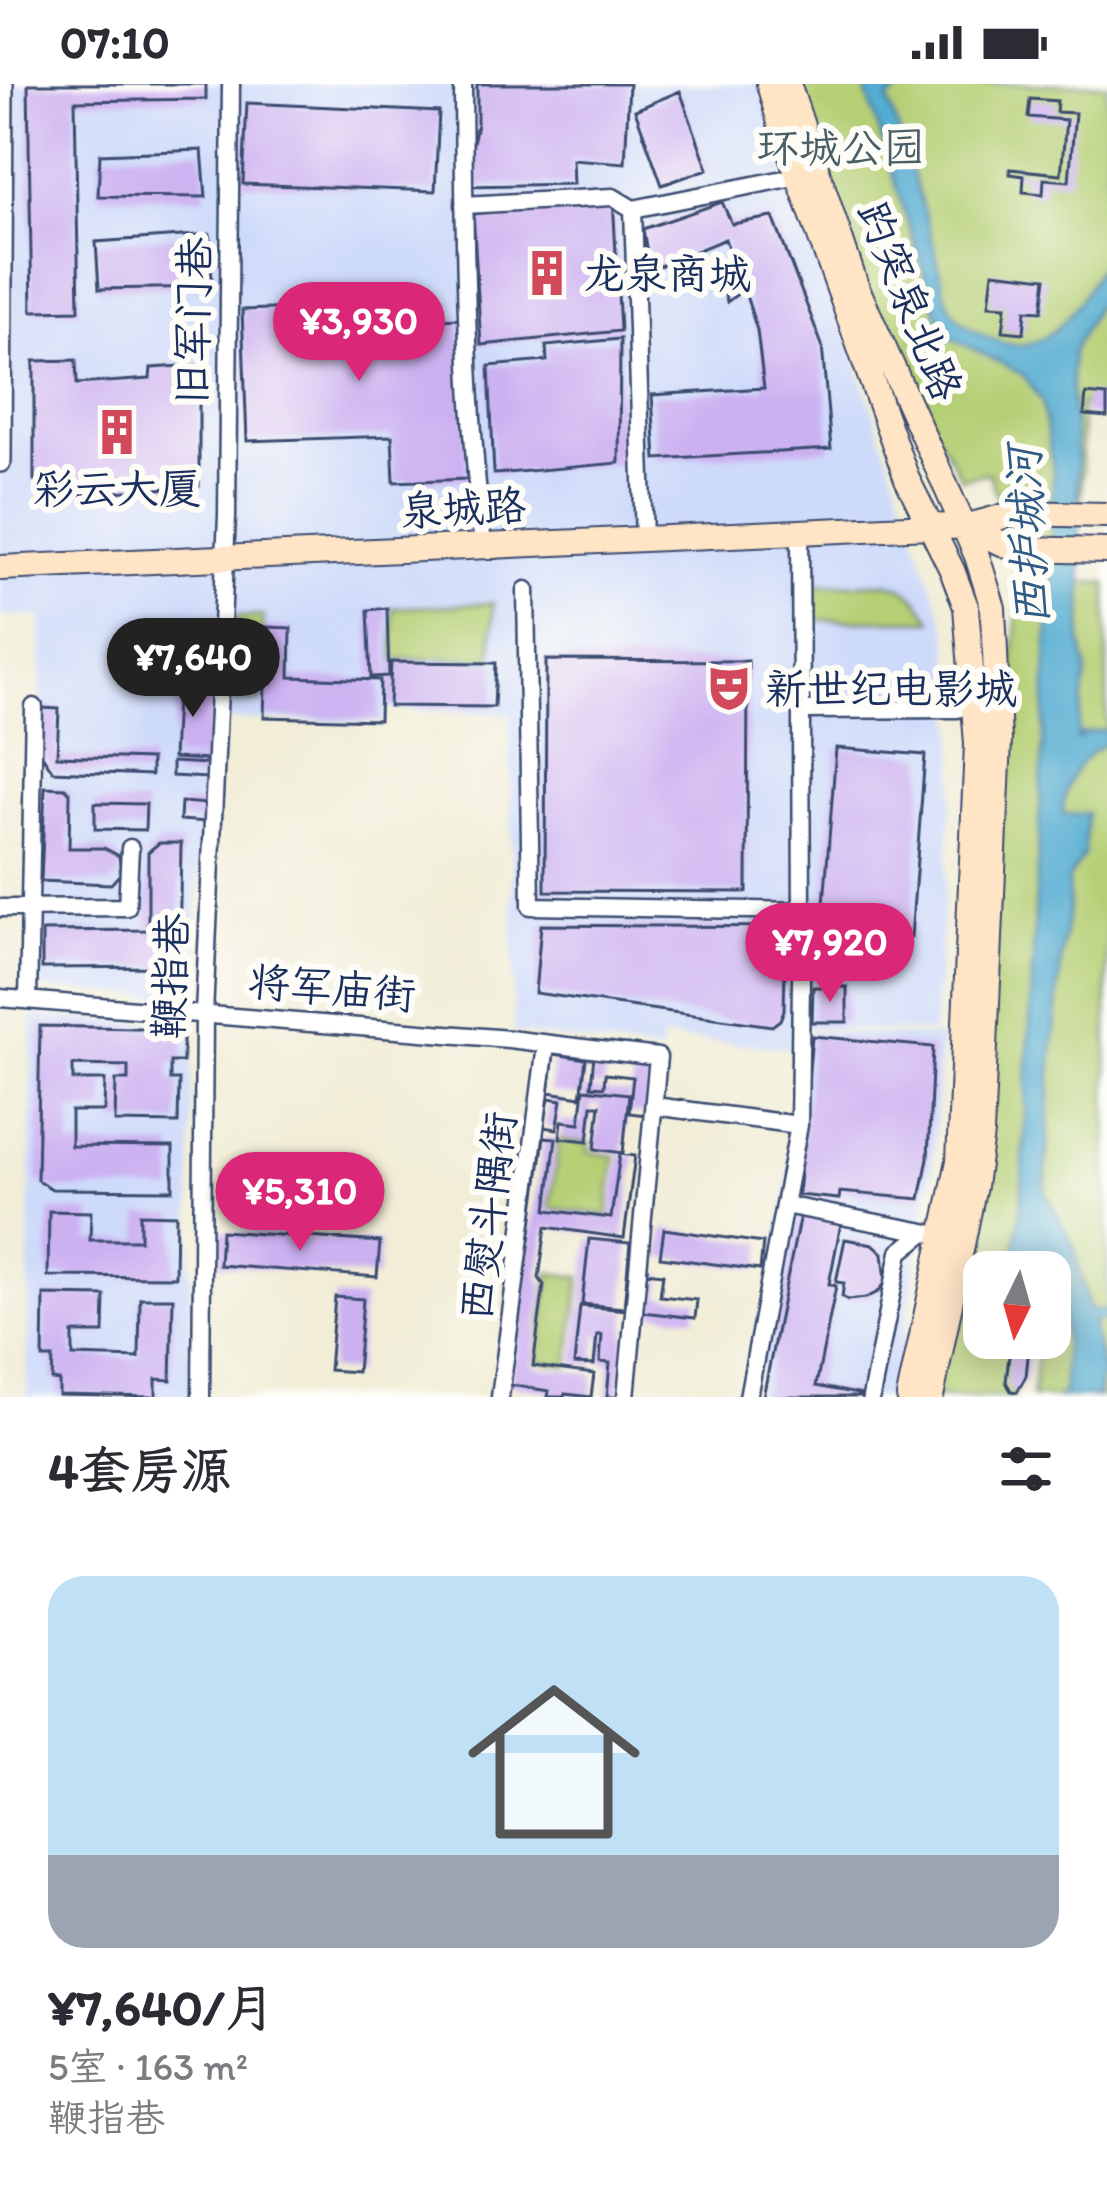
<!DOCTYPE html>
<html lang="zh">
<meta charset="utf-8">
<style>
body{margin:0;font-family:Itim,"LXGW WenKai TC",sans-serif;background:#f2f2f3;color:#2b2b33;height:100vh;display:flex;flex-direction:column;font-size:45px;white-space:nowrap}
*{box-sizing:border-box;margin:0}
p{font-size:39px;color:#7c7c81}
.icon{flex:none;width:66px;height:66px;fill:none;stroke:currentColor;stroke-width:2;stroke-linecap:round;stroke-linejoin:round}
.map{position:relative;height:1313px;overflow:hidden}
.details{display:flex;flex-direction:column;background:#fff;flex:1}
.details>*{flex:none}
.needle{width:78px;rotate:185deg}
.controls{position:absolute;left:963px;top:1167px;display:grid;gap:24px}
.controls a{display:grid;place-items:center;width:108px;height:108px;border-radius:24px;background:#fff;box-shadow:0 6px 30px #0003;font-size:60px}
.price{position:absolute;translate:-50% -102px;padding:0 27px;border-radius:42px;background:#db2777;color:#fff;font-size:39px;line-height:78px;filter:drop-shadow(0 3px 6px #0008)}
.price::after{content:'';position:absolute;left:50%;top:72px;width:36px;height:27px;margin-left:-18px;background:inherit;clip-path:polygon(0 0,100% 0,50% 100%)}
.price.current{background:#222;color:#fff}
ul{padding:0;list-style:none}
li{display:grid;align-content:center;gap:24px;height:636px;padding:0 48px}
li+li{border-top:3px solid #e1e1e2}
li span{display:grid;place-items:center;height:372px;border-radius:36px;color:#555}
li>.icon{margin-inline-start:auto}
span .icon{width:216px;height:216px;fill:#fffc;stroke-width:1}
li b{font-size:51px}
h2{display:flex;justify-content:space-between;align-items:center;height:144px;padding:0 48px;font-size:51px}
.status{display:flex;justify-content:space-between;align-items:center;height:84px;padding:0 60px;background:#fff;direction:ltr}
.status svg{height:33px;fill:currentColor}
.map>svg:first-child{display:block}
</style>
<div class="status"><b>07:10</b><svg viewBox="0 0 49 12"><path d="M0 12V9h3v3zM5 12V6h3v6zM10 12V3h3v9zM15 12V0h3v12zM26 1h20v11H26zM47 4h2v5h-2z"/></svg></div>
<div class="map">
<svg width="1107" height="1313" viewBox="0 0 1107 1313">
<rect width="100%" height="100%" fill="#fdfcf7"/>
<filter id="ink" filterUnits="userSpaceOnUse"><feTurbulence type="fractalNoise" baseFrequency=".00833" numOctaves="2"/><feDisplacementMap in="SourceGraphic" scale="24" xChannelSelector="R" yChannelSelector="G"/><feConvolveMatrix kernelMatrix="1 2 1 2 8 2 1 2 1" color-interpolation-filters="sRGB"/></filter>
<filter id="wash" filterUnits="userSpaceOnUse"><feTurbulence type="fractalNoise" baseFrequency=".004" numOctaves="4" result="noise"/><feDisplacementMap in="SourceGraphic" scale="48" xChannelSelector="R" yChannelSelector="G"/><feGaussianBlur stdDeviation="2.7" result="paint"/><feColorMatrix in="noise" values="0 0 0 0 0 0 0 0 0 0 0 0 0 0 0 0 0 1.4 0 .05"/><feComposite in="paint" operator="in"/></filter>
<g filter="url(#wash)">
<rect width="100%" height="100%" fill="#f1edd7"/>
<path fill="#cedafa" d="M0,0h761l187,548 8,125 -23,275 -136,-5 -1,21 -133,-10 -3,15 -146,-21 -4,-318 -124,-5 -1,14 -162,-3 -8,-109 -7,167 -3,1 -13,220 -152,-11 1,-372h-41z
M32,931l160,10 -2,372h-163z
M808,947l133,6 -8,130 -39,230h-138z"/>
<path fill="#b5cf74" stroke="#687f69" stroke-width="3" d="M776,0h331v320l-26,1 1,71 -12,225 -12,97 4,152 1,-148 2,-13 10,-20 5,-66 7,-34 -6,-27 1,-60 25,1v814h-10l3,-5 -8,-71 -18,-73 -29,-56 6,-113 -25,193h-42v66h36l-6,59h-78l86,-822 -33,-102 -28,5 -162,-302z
M887,499c22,3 33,18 45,37h-122l-1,-35z
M493,519l-1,55 -98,1 -1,-51z
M263,532l-3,85h-31l4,-84z
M559,1056l31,3 -1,9 26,4 -7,59 -58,-7z
M1054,1186l9,4 2,6 -1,109 -5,8h-27l7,-59h11l-2,-66z
M550,1189l31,4 -13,89 -30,-5z"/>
<path fill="#53acd1" stroke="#376e98" stroke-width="3" d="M864,0h19l2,4 8,-4h17l-22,16c18,49 32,99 47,150 5,18 8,45 18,61 9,13 23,21 37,27 61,30 94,-43 117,-86v34l-35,66 -1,36 6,71 6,152 -2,31 6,27 -10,70h4l-1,-5 27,-4v13c-28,14 -44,39 -44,71h24l-3,41 -16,24 1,30 -7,41 -11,126 -6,115 29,57 15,62 18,1v9l-15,2 11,50 -6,25h-38l5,-9 -1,-114 -9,-4 -42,2 9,-64 29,-611 3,-127 -11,-68 -19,-27 -80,-42z"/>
<g id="blocks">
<path fill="#ccb1f1" d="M28,0h178v15l-131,2 4,209 -47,1z
M477,0h152l-4,79 -53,-4 1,25 -109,2 13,-62z
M680,7l28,78 -46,16 -27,-75z
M1030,15l27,2 -1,11 19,1 -6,68 -25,-2 -1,15 -20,-2 1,-16 -14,-2v-5l51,5 5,-54 -38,-3z
M247,19l192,9 -4,79 -192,-7z
M202,66l4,47 -108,-1 2,-42z
M613,113l7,134 -139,14 -8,-131z
M722,118l10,22 41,-7 49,128 9,104 -175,10 -4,-64 112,-7 -7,-58 -13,-41 -17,13 -7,-24 15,-10 -10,-29 -75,31 -7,-41z
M210,150l2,53 -113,2 -3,-47z
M993,188l53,6 -4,33 -16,-1 -2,23 -21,-2 3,-25 -17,-1z
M351,222l8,16 102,-4 6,161 -73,3 -2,-46 -145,5 -5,-131z
M620,255l-1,124 -125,11 -5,-108 58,-5 -1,-15z
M76,276l1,24 73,-5 1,-11 48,-3v121l-145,10 -20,-16v-119z
M1086,310l21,2v21l-23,-2z
M387,524l2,68 -18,1 -3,-67z
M267,543l24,1 -1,49 90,3 -1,40 -115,-3z
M546,576l202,1 -1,231 -202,-1z
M391,578l105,1 -2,44 -105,-1z
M177,596l37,3 -5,77 -36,-2z
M41,624l18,1 -2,47 94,3v16l-98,-4 -13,-19z
M836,664l89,7 -14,182 -89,-7z
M172,678l37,2 -1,14 -36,-2z
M45,703l20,1 5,5 -1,55h35l15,8 2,17 -10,11 -70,-3z
M181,718l28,2 -1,18 -28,-2z
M95,719l51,1 -1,26 -50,-1z
M159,759h22l-2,116 -5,8 -132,1v-37l106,-1v-78z
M541,841l238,2 7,7 -2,76 -4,10 -8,6 -237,-33z
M813,903h34v35h-35z
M40,942l143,3v33h-13v18h9l-1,43 -63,-1 1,-42h12v-14l-55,-1v15h32l-1,31h-33v35l102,1v43l-121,-1 -15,-9z
M812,952l121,11 -5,111 -8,41 -80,-7 -1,7 -41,-4z
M554,970l32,5 -5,38 -32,-5z
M594,971l58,6 -5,54 -18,-2 4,-36 -28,-3 -1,13 -13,-1z
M584,1005l45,5 -6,59 -28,-4 5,-44h-8l-4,36 -28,-3 2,-17 18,2z
M549,1014l13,2 -5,29 -13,-2z
M544,1053l12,1 -9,72 64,8 9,-64 15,2 -11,82 -78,-11 -7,51 5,7 -11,81 61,8 -3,23 -26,-3 -1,3h-16l1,-6 -39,-6z
M49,1127l42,1 -1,28h50v-26l36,1 -1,62 -127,-1z
M800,1131l41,8 -12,61 7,2 -20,100 47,9 -1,2h-99z
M664,1145l99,14 -3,27 -100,-13z
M221,1147l159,11 -3,35 -158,-12z
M589,1155l41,4 -6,65 -42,-4z
M845,1155l28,5 10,9 3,29 -8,10 -12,6 -18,2 -6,-3 2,-14 -8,-1z
M646,1188l17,2 -3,22 37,4 -2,18 -53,-6z
M44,1211l61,1 -1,37h-31v23l66,2 1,-60h33l-2,82 -15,-1v18l-97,-2v-14l-7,-1 1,-22h-10z
M335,1213l28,2 -6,73 -28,-2z
M580,1222l48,4 -9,87h-12l3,-34 -10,-1 2,-27h-5l-3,30 -20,-1z
M1011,1254h19l-4,38 -9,16 -6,-1 -5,-9z"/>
</g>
</g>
<g filter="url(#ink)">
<use href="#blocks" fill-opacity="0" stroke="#3b4c70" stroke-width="3"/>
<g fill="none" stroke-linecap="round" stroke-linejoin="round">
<defs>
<path id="minor" d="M463,0c1,154 3,309 20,462
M464,121l149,-8 20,12 166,-33
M633,125l11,330
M526,506l5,316 271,5
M800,626l158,-1
M0,824l127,-1 3,-59
M0,914l509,41 149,18 -32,340
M28,916l6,-293
M654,1022l145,19
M784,1121l146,28
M201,1313l3,-383 23,-498 4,-432
M500,1313l46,-352
M748,1313l51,-272 3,-214 -2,-379
M871,1313l29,-145 25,-20"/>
<path id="tertiary" d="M0,377l2,-377"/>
<path id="secondary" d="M769,0l13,46 125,349 45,91 14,37 11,137 -18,417 -50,236
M788,0l68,202 121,270 16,52 6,133 -18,393 -7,52 -43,211
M964,443l52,22 91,2
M0,484l930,-42 34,1 52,-14 91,2"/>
</defs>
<use href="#minor" stroke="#3b4c70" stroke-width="21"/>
<use href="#tertiary" stroke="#3b4c70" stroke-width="26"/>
<use href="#secondary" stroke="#3b4c70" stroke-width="28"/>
<use href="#minor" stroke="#fff" stroke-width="16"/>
<use href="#tertiary" stroke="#fff" stroke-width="21"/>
<use href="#secondary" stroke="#ffe4c6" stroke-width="24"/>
</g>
</g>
<defs>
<symbol id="building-bare" viewBox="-9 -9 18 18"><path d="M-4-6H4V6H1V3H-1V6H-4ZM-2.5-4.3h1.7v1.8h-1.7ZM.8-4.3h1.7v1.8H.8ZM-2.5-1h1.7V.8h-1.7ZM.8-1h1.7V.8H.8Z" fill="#d1495b" stroke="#fdfcf7" stroke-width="2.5" paint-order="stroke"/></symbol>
<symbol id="theatre-bare" viewBox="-9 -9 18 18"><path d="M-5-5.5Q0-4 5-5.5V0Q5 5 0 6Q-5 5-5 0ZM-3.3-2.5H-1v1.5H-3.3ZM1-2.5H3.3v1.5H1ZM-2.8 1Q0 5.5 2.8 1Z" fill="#d1495b" stroke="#fdfcf7" stroke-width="2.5" paint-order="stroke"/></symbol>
</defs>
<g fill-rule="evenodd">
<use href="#building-bare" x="514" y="156" width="66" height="66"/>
<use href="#building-bare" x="84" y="315" width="66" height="66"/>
<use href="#theatre-bare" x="696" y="571" width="66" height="66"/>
</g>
<g text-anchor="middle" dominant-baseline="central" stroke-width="12" stroke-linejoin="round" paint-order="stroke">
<g font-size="42" fill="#495f65" stroke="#fdfcf7">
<text x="841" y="63">环城公园</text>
</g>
<g font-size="42" fill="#1b2f5e" stroke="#fdfcf7" text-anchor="start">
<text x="583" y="189">龙泉商城</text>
<text x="117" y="404" text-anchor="middle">彩云大厦</text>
<text x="765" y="604">新世纪电影城</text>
</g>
<g font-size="42" fill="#1b2f5e" stroke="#fdfcf7">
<text transform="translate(910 217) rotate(68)">趵突泉北路</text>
<text transform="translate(193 237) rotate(-89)">旧军门巷</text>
<text transform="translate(463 424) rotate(-3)">泉城路</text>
<text transform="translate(170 892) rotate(-88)">鞭指巷</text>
<text transform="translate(332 904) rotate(5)">将军庙街</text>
<text transform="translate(488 1132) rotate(-83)">西熨斗隅街</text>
</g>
<g font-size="45" font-style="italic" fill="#2f5b86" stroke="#fdfcf7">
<text transform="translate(1027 452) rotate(-93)">西护城河</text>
</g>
</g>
</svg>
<div class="controls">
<a><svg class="needle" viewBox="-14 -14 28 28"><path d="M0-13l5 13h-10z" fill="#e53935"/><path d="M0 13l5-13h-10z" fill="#7c7c81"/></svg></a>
</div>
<b class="price" style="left:359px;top:300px">¥3,930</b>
<b class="price current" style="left:193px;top:636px">¥7,640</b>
<b class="price" style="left:830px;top:921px">¥7,920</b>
<b class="price" style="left:300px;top:1170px">¥5,310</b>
</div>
<section class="details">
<h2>4套房源<svg class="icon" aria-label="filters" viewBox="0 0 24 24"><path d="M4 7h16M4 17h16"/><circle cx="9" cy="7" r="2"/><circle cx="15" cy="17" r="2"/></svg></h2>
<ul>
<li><span style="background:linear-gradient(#bfe0f5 75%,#9aa5b1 0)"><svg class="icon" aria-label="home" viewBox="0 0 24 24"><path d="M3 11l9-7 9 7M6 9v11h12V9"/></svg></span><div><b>¥7,640/月</b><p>5室 · 163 m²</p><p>鞭指巷</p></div></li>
</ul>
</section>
